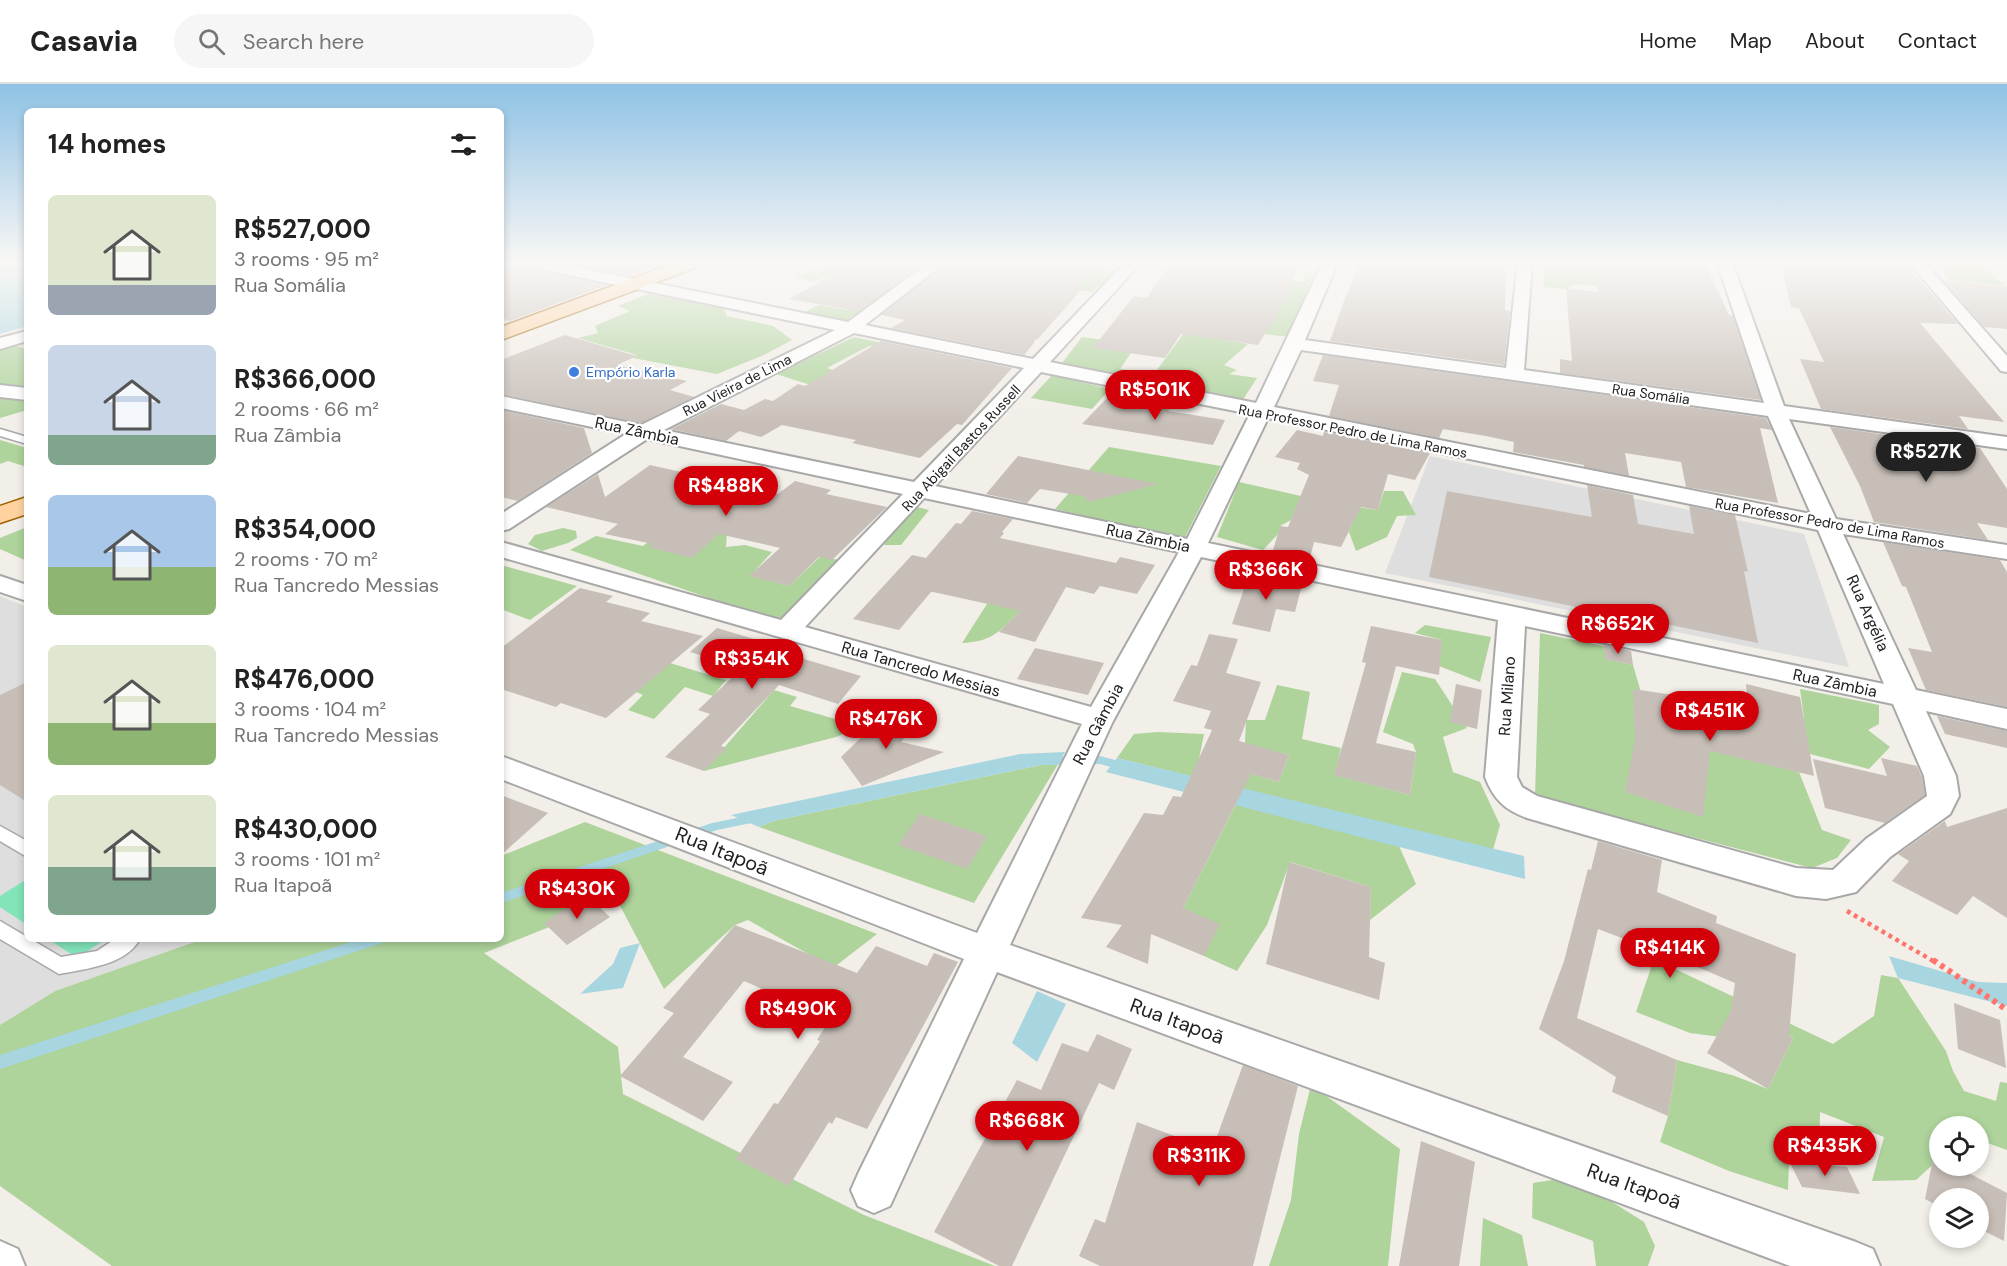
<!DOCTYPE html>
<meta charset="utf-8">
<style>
body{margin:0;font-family:"DM Sans",sans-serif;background:#f6f6f6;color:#222;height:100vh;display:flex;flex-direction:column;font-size:22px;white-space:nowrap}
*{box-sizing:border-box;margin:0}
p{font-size:20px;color:#767676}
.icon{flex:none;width:33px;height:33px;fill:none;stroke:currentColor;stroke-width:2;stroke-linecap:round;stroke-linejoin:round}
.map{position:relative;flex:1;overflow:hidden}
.side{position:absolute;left:24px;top:24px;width:480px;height:834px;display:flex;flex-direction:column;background:#fff;border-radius:9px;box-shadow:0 3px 9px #0003}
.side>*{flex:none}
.tools{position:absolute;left:1929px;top:1032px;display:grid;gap:12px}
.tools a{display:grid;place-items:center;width:60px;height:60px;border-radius:50%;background:#fff;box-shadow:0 3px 9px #0003;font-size:30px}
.price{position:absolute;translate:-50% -51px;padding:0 14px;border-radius:21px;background:#d30009;color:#fff;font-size:20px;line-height:39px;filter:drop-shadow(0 2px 3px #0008)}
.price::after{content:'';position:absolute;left:50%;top:36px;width:18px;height:14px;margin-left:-9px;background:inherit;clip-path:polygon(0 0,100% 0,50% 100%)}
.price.active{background:#222;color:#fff}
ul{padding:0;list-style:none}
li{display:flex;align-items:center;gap:18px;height:150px;padding:0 24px}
li span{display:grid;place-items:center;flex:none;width:168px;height:120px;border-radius:9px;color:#555}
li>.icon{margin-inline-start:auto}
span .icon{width:72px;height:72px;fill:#fffc;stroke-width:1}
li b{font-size:26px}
h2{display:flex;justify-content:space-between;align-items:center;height:72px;padding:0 24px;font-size:26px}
header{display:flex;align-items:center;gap:36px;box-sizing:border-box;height:84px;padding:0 30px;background:#fff;border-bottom:2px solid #e0e0e0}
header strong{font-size:28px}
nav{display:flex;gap:33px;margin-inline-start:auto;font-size:21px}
.search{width:420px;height:54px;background:#f6f6f6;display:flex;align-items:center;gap:15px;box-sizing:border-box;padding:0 21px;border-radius:33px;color:#767676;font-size:22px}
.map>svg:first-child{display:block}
</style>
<header>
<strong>Casavia</strong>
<div class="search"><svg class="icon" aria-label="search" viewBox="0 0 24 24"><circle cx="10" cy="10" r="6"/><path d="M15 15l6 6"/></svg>Search here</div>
<nav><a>Home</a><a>Map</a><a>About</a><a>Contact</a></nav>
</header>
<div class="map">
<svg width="2007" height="1182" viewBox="0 0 2007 1182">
<rect width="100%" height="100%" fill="#f2eee8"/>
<path fill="#dfdede" d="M1430,372l374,78 45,133 -464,-94z
M0,512l27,11v332h176l-148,52 -55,34z"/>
<path fill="#aed39b" d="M1567,178h22l7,11 19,15 -40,-4 -9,5 -23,-2 3,-21h20z
M1935,178h46l24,24 -55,-6z
M828,182l19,3 -34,13 -19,-5z
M1096,183l23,3 -27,22 -75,-11 39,-12 35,5z
M1307,189h10l-28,64 -82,-10 -8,9 49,8 -24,21 13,5 -8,4 28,4 -15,23 -180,-38 20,-26 55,7 -17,25 34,5 41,-56 95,-38 11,2z
M897,194l11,1 -60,43 -44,-10 15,-7 29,5z
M648,210l75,14 4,8 46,10 19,14 -28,15 -47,19 -84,-16 4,-3 -59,-17 20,-5 -3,-7 35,-15 -12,-5z
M854,253l67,14 -19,2 -33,-7 -42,22 22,8 -29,12 -44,-14z
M12,261l15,4v61l-27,8v-70z
M1052,291l58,14 -18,20 -61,-11z
M0,356l27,8v19l-19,-6 -8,3z
M1109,363l112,19 -37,73 -129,-30z
M1239,398l62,14 -10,24 -11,6 -2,8 -15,16 -46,-13z
M1384,407h19l13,24 -19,1 -10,21 -31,14 -7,-19 -3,6 13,-29 -2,-2 21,3z
M913,422l16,4 -28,35h-17l7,-14z
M690,425l37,24 -1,14 19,-2 27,7 -22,24 39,10 31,-29 27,4 -62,57 -24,-2 -191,-66 26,-14 47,10z
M27,443v34l-27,-12v-11z
M563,444l13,3 1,7 -9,5 -26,8 -14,-7 7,-9z
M501,481l76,21 -47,34 -29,-11z
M1003,495l20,29c-21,21 -29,34 -61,35z
M1425,541l66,12 -11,45 -41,-16 3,-26 -27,-7z
M1540,549l64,13 2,13 27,6 9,31 -8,8 2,46 31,-10 132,32 23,58 29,10 -14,18 -25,10 -277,-72z
M670,579l56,17 -13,16 -28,-9 -31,32 -26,-9 15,-15 -7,-3z
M1402,588l33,7 32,49 -24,9 10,35 27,10 20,43 -7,25 -376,-92 17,-24 24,-2 46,2 -5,25 80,23 10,-27 -44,-11 1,-24h19l12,-35 33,7 -8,47 39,9 -6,27 75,20 6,-43 -3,-8 -30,-12z
M1800,605l79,16v19l-11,6 22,17 -21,22 -63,-16 -7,-28 5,-7z
M774,606l23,7 -7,9 70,20 -24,11 -132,34z
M1060,677l-86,142 -215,-76 14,-6z
M1236,720l163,42 17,38 -46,36 1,-33 -81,-25 -23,63 -30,46 -33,-15 -21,-48z
M585,738l292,112 -44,34 -85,-48 -13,5 -71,64 -47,-89 -133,53 134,94 5,47 241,121 131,51h-883l-112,-80v-161l55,-34 148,-52h298v-83z
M1654,875l179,85 41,-28 7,-41 17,3 48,73 7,20 11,20 32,10 4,-19 7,1v67l-28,-10 -1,-14h-38l-1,33 -23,21 -44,1 12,-44 -64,-25 -1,47 -24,-3 -6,4 -1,30 -59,-19 -69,-29 8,-26 9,-56 58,16 33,13 25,-51 -58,-32 -14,31 -31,-4 -54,-21z
M1311,1001l89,64 -12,117h-119l22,-66 8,-66z
M1552,1096l41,10 51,32 11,24 -7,20h-52l-3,-25 -61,-23 1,-35z
M1483,1134l39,17 6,31h-48z"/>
<path fill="#83e4ba" d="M27,795v46l-27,-18v-11z
M48,855h58l-29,19z"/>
<path fill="#a7d6e1" d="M0,178h27v64l-27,8z
M1065,668l-5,9 -287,60 -14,6 -28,-12 289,-61z
M1117,674l407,98 1,23 -419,-107z
M640,859l-17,45 -43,6 33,-30 7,-16z
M1889,872l89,26 29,1v23l-109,-28z
M1037,907l29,13 -29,58 -25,-19z"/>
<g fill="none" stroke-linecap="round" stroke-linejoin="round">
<path fill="#a7d6e1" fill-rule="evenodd" d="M1100,672l30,8 2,3 -2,3 -4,1 -26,-7 -54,1 -4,-1 -2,-3 2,-3 4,-1z
M757,730l4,1 2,3 -2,3 -44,9 -216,73v-10l211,-70z
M360,855h24l-2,4 -382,126v-14z"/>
</g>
<path fill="#c7beb7" d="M501,178h15l9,6 82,17 -97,36 -9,-3z
M564,178h96v1l-30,13z
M856,178h69l-67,49 -69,-12z
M948,178h157l-29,26 6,1 -45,51 -2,-1 -1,4 -10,12 -133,-27 14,-8 -24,-5z
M1171,178h129l-16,41 -26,42 -77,-11 -16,24 -72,-10 41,-52 13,2z
M1361,178h145l-1,48 5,1 -6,54 -174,-24 14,-40z
M1591,178l73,6 -2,-6 44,3 23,50 4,1 28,84 -201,-27v-14l12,2 -6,-73 32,4z
M1797,178h107l54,62 -38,-1 84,99 -45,-6 9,13 -147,-20 -21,-50 24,3 -25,-54 -8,-1 -10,-42 18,1z
M1943,196l64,7v42l-23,-2z
M565,251l72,21 -20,9 70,16 -17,9 24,7 -53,26 -140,-29v-34z
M881,257l131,27 -50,57 -5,-1 -37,34 -68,-15 4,-3 -74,-15 -21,12 -22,-6 -13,10 -55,-12 50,-25 23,6 21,-11 8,2 25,-17 7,2z
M1323,271l443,63 6,12 -12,-2 18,75 -92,-16 -5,-25 -56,-9 4,23 -45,-9v-2l-71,-13 1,-10 -28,-6 -43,-7 -4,9 -110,-22 10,-31 -26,-4z
M1108,313l63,11 -3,3 57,9 -12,25 -131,-21z
M501,326l83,18 8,25 -74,48 -17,-4z
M1830,343l150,21 27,41v39l-30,-5 11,17 -114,-18 -14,-36z
M1297,346l26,6 1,-4 106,21 -15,27 -27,-6 -10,36 -17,-3 -20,40 -27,-5 -5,20 -37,-8 8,-28 8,1 21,-52 -12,-6 3,-6 -25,-6z
M1018,372l140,28 -69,18 -6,-6 -43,-7 -13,14 -41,-9z
M650,381l128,29 17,-13 36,9 -5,4 61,13 -55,53 -13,-3 -30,29 -40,-10 31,-28 -61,-14 -27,24 -44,-11 5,-3 -48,-10 13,-10 -72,-17 52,-33 7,23z
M1587,401l46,10 5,29 56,10 -5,-28 46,9 13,57 -4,-1 14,72 -131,-27 1,12 -26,-5 -1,-11 -172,-35 18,-86 145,26z
M972,427l41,8 -11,13 2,1 -4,5 116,25 4,-6 35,8 -18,29 -37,-8 -6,8 -28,-7 -31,55 -36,-10 21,-21 -87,-19h-2l-32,38 -46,-11 59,-64 14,3 30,-35 5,1z
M1883,458l117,18 7,12v135l-81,-17 -18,-42 24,4 -26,-65 -4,-1z
M1267,489l36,8 -8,31 -19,-3 -6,23 -38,-8 16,-47 17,4z
M580,504l33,8 -7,6 44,11 -9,8 62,15 -97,82 -45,-15 -5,4 -55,-18v-41z
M1371,542l71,14 -3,35 -43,-9 -20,77 40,9 -6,43 -76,-20 32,-112 -4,-1z
M717,544l74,22 -4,4 74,22 -23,28 -59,-19 -58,61 6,2 -23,23 -39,-14 45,-43 -12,-4 44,-42 -52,-16z
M1209,550l29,5 -12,34 35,9 -22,59 50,14 -10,27 -28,-8 -68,134 37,16 -16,32 -53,-22 -3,30 -42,-17 16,-22 -41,-7 63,-105 19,2 10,-19 8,1 31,-67 -8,-2 7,-17 -38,-10 18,-36 6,1z
M1604,561l27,6 2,14 -28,-6z
M1035,564l69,15 -16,32 -71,-16z
M27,598v120l-27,-17v-90z
M1456,600l26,6 -5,39 -27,-7z
M1746,600l54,13 14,79 -104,-25 -7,66 -78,-25 10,-53 -2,-50 115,17z
M929,623l-28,35 43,10 -82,34 -21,-29 30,-29z
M1937,632l70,15v17l-62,-14z
M1881,674l36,8 5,11 3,18 -40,28 -60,-15 -12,-49 74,17z
M501,711l47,18 -47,42z
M2007,724v110l-34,-22 -16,19 -65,-34 17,-20 -11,-7 47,-33 2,6z
M920,730l67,22 -20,33 -69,-24z
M1598,757l64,19 -5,32 60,24 -1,7 80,31 -7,82 4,2 -25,51 -61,-36 24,-42 4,-28 -99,-42 -1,2 -37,-14 -21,89 100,42 -9,56 -56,-24 4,-15 -77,-48 25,-68 24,-92 3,1z
M1289,778l82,25 -2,70 16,6 -6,37 -113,-36z
M586,811l24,22 -43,28 -23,-22z
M735,841l122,48 19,-27 51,20 7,-13 24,9 -91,167 -31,-12 -4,7 -3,-2 -40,64 -53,-27 38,-56 4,1 42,-63 -3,-1 17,-27 -30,-22 -9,12 -51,-22 -61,76 50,25 -30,39 -83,-45 54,-63 -11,-5z
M1954,919l46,17 6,48 -48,-19z
M1097,950l35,15 -18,41 -15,-7 -87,183h-13l-65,-34 83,-152 24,10 21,-47 26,9z
M1243,981l55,21 -45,180h-153l-21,-10 16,-37 10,4 32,-101 75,28z
M1421,1057l54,21 -16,104h-60z
M1934,1070l6,4v8h15l52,27 -3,48 -26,-13v-30h-38v9l-15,-8z
M1789,1077l58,6 13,27 -58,-7z"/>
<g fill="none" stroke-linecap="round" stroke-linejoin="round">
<defs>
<path id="service" d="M0,345l27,8v7l-27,-8z
M0,742l27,15v16l-27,-16z
M0,837l61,36 36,-6 18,-12h25c-14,26 -55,30 -81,35l-59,-35z"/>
<path id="minor" d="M518,178h32l298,60 81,-60h17l-81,63 168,34 93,-97h16l-92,100 206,41 67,-141h15l-33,78 201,28 12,-106h14l-8,108 240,33 -47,-141h15l52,144 223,31v12l-218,-30 47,100 171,26v14l-164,-25 73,156 91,19v20l-81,-18 30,65 3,20 -9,18 -60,43 -34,35 -30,7 -30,-3 -269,-78c-22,-8 -33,-18 -42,-41l13,-157 -297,-63 -89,166 -102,222 846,297 17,7 7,17h-90l-793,-294 -107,234 -16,7 -16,-7 -7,-16 7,-16 106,-215 -463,-180v-23l476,177 105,-209 -581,-167v-15l280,78 122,-126 -256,-55 -138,90 -8,2v-17l125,-80 -125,-26v-12l140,29 194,-95 -310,-64zM854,249l170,35 -110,114 -250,-52zM1301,266l467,66 43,98 -537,-107zM1041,288l209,42 -63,125 -252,-53zM1268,334l550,112 66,154 -676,-141zM924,414l255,54 -88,155 -286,-80zM1525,542l368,78 31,72 3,20 -61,43 -33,31 -37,-2 -259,-72 -15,-9 -5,-10z
M1909,178h15l83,94v16l-6,-1z
M27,247v10l-27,8v-11z
M0,301l27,3v12l-27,-3z
M0,492l27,9v16l-27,-9z
M0,1157l18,8 7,17h-25z"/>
<path id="primary" d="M677,178h25l-2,4 -199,74v-13z
M27,413v17l-27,9v-17z"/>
</defs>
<use href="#service" stroke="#a8a8a8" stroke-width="3"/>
<use href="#minor" stroke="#a8a8a8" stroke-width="4"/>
<use href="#primary" stroke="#9f6300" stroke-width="3"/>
<path stroke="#ff746c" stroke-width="4.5" stroke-dasharray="4 4" stroke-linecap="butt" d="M1847,827l88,51"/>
<path stroke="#ff746c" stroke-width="6" stroke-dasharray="4.5 4.5" stroke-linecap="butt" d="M1933,876l74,50"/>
<use href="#service" fill="#fff" fill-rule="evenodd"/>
<use href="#minor" fill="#fff" fill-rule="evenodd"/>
<use href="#primary" fill="#ffd2a0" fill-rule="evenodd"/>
</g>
<linearGradient id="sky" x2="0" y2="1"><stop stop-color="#8ec2e5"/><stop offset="0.52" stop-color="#f9f7f5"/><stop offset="1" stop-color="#f9f7f5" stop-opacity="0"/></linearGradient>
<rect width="2007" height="344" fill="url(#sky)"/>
<circle fill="#3f7fe0" stroke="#fff" stroke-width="2" cx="574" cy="288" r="6"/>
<g text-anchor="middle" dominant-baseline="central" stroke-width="4.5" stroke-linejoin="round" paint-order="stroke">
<g font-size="14" fill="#366cbe" stroke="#fff" text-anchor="start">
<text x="586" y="288">Empório Karla</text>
</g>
<g font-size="14" fill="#212121" stroke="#fff">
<text transform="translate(737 301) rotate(-27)">Rua Vieira de Lima</text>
<text transform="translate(1651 310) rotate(8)">Rua Somália</text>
<text transform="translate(1353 347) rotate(11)">Rua Professor Pedro de Lima Ramos</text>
<text transform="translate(961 364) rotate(-47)">Rua Abigail Bastos Russell</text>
<text transform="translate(1830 439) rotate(10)">Rua Professor Pedro de Lima Ramos</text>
</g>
<g font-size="16" fill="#212121" stroke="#fff">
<text transform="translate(637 347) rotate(12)">Rua Zâmbia</text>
<text transform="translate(1148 454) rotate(12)">Rua Zâmbia</text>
<text transform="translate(1868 529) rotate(66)">Rua Argélia</text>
<text transform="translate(921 585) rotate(16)">Rua Tancredo Messias</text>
<text transform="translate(1835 599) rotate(12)">Rua Zâmbia</text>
<text transform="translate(1507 612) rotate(-86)">Rua Milano</text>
<text transform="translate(1098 640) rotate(-62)">Rua Gâmbia</text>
</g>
<g font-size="20" fill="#212121" stroke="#fff">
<text transform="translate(722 767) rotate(22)">Rua Itapoã</text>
<text transform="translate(1177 937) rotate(20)">Rua Itapoã</text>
<text transform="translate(1634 1102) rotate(20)">Rua Itapoã</text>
</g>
</g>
</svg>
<div class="tools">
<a><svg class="icon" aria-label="locate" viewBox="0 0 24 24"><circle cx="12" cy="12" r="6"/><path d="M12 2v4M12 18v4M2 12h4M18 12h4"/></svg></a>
<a><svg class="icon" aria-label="layers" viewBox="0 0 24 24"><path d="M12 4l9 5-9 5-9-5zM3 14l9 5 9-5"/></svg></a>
</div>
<b class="price" style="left:1155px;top:337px">R$501K</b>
<b class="price active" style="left:1926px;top:399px">R$527K</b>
<b class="price" style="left:726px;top:433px">R$488K</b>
<b class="price" style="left:1266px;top:517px">R$366K</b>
<b class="price" style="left:1618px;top:571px">R$652K</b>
<b class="price" style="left:752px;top:606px">R$354K</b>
<b class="price" style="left:1710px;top:658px">R$451K</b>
<b class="price" style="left:886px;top:666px">R$476K</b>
<b class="price" style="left:577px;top:836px">R$430K</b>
<b class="price" style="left:1670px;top:895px">R$414K</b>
<b class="price" style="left:798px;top:956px">R$490K</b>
<b class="price" style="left:1027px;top:1068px">R$668K</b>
<b class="price" style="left:1825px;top:1093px">R$435K</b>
<b class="price" style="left:1199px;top:1103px">R$311K</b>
<section class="side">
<h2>14 homes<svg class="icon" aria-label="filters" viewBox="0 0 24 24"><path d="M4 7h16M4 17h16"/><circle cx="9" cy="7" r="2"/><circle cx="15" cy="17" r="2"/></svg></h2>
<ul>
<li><span style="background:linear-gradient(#dfe7d0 75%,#9aa5b1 0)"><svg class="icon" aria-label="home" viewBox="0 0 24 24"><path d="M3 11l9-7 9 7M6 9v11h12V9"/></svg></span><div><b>R$527,000</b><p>3 rooms · 95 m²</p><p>Rua Somália</p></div></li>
<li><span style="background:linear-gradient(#c9d6e8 75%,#7fa58c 0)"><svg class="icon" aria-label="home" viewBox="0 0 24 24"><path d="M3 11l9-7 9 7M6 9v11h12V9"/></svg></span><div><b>R$366,000</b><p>2 rooms · 66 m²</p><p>Rua Zâmbia</p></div></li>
<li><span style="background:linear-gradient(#a9c7e8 60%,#8fb573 0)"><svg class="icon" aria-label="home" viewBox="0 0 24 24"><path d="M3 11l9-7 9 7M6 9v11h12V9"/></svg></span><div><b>R$354,000</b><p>2 rooms · 70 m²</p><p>Rua Tancredo Messias</p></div></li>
<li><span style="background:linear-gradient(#dfe7d0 65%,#8fb573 0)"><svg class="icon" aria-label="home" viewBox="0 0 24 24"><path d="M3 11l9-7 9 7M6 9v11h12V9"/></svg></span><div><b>R$476,000</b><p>3 rooms · 104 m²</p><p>Rua Tancredo Messias</p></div></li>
<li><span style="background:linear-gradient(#dfe7d0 60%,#7fa58c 0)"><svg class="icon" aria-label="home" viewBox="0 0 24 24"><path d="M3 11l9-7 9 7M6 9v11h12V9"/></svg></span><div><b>R$430,000</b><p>3 rooms · 101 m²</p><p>Rua Itapoã</p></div></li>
</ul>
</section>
</div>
